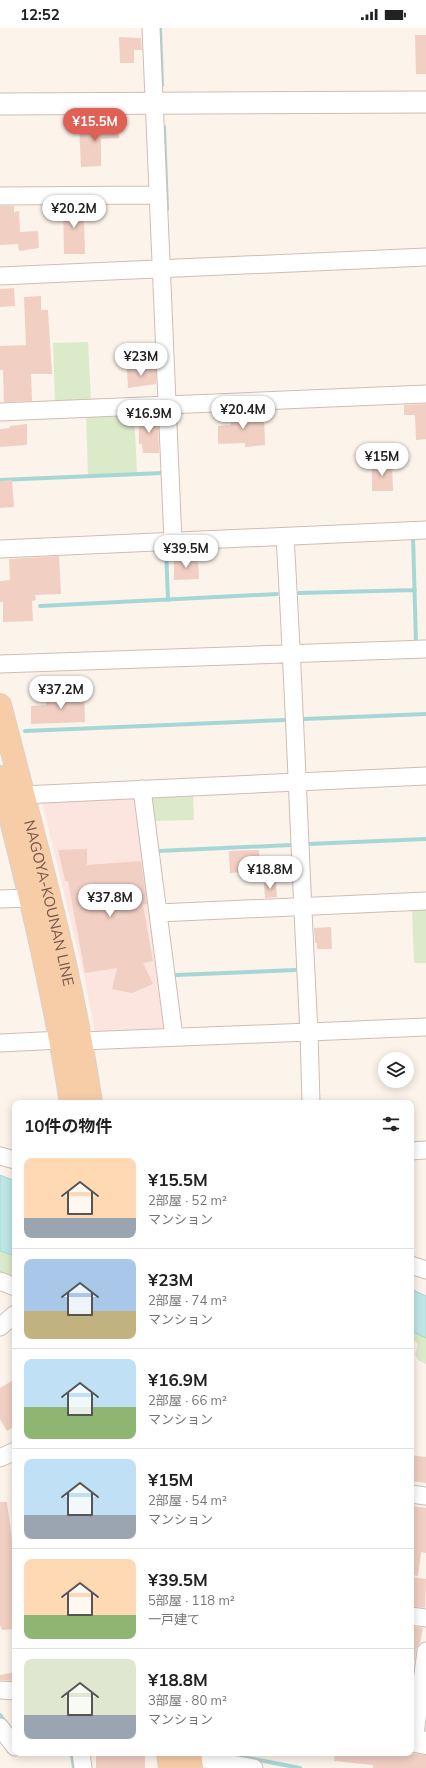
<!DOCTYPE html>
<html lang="ja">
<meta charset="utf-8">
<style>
body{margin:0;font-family:Mulish,"Noto Sans JP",sans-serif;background:#f6f6f6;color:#222;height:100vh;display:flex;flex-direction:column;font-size:15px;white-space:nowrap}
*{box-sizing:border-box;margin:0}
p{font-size:13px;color:#767676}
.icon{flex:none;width:22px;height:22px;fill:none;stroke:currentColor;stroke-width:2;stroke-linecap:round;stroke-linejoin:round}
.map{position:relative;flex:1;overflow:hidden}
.drawer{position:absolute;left:12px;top:1072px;width:402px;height:656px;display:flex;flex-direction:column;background:#fff;border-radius:8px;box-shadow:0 2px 10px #0003}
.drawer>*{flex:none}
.fabs{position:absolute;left:378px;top:1024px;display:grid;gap:8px}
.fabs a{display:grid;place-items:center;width:36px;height:36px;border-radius:50%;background:#fff;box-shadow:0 2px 10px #0003;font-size:20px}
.price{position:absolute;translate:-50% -34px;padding:0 9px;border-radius:14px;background:#fff;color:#222;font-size:13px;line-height:26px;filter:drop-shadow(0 1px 2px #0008)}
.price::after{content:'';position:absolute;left:50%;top:24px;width:12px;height:9px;margin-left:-6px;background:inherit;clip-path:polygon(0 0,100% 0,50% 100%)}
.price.selected{background:#e16055;color:#fff}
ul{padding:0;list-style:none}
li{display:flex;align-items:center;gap:12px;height:100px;padding:0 12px}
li+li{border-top:1px solid #e0e0e0}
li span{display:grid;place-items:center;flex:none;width:112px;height:80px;border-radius:8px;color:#555}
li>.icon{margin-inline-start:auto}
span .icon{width:48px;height:48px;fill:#fffc;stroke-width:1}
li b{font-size:17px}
h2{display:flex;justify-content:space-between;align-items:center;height:48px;padding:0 12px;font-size:17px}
.status{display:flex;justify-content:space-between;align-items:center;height:28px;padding:0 20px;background:#fff;direction:ltr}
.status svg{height:11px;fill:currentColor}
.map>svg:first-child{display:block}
</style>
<div class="status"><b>12:52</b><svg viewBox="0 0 49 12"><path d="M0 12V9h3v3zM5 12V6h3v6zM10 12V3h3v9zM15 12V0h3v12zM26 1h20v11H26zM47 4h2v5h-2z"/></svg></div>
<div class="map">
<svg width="426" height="1740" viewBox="0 0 426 1740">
<rect width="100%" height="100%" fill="#fcf3eb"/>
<path fill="#fce4df" d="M133,767l5,5 29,225 -4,5 -62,4 -6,-2 -11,-56 -42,-174z"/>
<path fill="#dbeac9" d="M88,314l3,59 -36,2 -2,-60z
M134,385l3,60 -49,2 -2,-60z
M193,763l1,29 -42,1 -2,-26z
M412,879h14v56h-12z
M0,1223l15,5v23l-15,-5z
M411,1303l15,7v26l-8,-4 -3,-5 3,-10 -2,-4 -5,-1z"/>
<path fill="#bfe6e6" stroke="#a6d7d7" d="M0,1147l15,6v75l-15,-5z
M411,1261l15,7v42l-15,-7z"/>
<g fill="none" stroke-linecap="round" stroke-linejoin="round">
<path stroke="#a6d7d7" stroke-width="4" d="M160,0l2,57
M164,99l3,82
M0,452l162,-7
M413,508l3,107
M166,520l2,52
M299,565l116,-3
M40,578l237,-12
M304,691l122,-5
M25,703l260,-11
M308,816l118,-5
M158,823l133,-6
M176,947l119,-5
M0,1687l6,8
M222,1725l78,15
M72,1727l2,13"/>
</g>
<path fill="#f1cfc3" d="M415,7h11v39h-10z
M119,9l22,1 1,12h-8v13h-14z
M79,96l40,1v13l-18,1v27l-20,1z
M87,177v16h-3l1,33h-21l-1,-48z
M0,178h14v6l5,-1 1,21 18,-1 1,17 -20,3 -1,-7 -18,1z
M14,260l1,18 -15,1v-18z
M41,268v14h7l4,64h-21l1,27 -28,1 -1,-32h-3v-24l26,-1 -2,-48z
M149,340h7v16l-28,4 -1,-19z
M426,376v35l-10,1 -1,-25h-11v-10z
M230,384h11v3l23,-1 1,31 -20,2v-4l-27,1v-18l13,-1z
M158,387l1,38h-16l-1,-9h-3v-27z
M27,396v21l-27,2v-18l10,-1v-2z
M392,435l1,28h-21v-27z
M12,452l2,27 -14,1v-27z
M59,528l2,38 -26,1 1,5 -4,1 1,20 -30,1v-20h-3v-21l10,-1 -1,-21z
M187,531h11l1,20 -25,1v-20z
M84,662l1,32 -54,2v-18l15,-1v-3l18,-1v-10z
M87,821v16l54,-4 6,43 -4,1 10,56 -10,2 10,21 -21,9 -20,-4 5,-21 -32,5 -17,-92h-3l-7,-31z
M259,822l1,21 -30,2 -1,-22z
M276,854l1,15 -12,1 -1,-15z
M331,899l1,22h-15v-6h-2l-1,-15z
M15,1351v47l-8,5 -7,-12v-31z
M411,1427l15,2v26l-15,-2z
M0,1474h7l8,61v66l-13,1 -2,-5z
M411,1478l15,2v45l-5,-1 -3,24 -7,-1z
M411,1549l15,2 -1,29 -14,-2z
M411,1598l12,2 -3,15 -4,6 -1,11h-4z
M15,1644v9l-15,-1v-5z
M96,1725h49v15h-49z
M335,1725h76l15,2v13h-53v-3l-39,-4z"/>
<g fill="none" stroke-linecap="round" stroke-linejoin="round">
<defs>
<path id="minor" d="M151,0l22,514
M0,168l158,-1
M0,248l426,-19
M0,384l426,-18
M0,521l426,-19
M0,636l426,-15
M142,761l32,248
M23,767l403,-19
M0,871l31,-1
M158,885l268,-12
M82,1013l227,-9c-9,-165 -14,-330 -24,-495
M0,1015l62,-3
M311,1075l-2,-71 117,-5
M411,1123l15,-1
M0,1128l15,4
M411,1237l15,5
M0,1253l15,6
M0,1299l15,-13
M0,1430l15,-7
M411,1466l15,2
M411,1588l15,2
M0,1662l15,1
M0,1699l15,20
M414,1713l12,-90
M81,1725l2,15
M191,1732l15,-1 48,9"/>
<path id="tertiary" d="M0,76l426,-2"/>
<path id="secondary" d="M411,1712l15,3"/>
<g id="primary">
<path id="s1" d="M0,677c34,132 71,263 91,398"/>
<path d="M0,749c28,108 54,216 71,326"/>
<path d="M168,1725l2,15"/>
<path d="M190,1725l2,15"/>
</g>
</defs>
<use href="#minor" stroke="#d1bcb3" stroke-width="19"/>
<use href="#tertiary" stroke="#d1bcb3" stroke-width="23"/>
<use href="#secondary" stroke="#d4bbb0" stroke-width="24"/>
<use href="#primary" stroke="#d9d0cd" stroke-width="24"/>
<use href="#minor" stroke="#fff" stroke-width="17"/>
<use href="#tertiary" stroke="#fff" stroke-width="21"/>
<use href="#secondary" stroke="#fff" stroke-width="22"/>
<use href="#primary" stroke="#f7cda7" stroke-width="22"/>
</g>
<g text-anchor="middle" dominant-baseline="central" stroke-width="3" stroke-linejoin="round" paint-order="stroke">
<g font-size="15" fill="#77574e" stroke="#fef7f2">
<text stroke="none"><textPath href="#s1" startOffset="204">NAGOYA-KOUNAN LINE</textPath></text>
</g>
</g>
</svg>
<div class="fabs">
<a><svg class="icon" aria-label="layers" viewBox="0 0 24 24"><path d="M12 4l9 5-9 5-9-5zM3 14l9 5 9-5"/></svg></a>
</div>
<b class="price selected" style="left:95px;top:114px">¥15.5M</b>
<b class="price" style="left:74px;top:201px">¥20.2M</b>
<b class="price" style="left:141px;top:349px">¥23M</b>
<b class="price" style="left:243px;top:402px">¥20.4M</b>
<b class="price" style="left:149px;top:406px">¥16.9M</b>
<b class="price" style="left:382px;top:449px">¥15M</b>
<b class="price" style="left:186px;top:541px">¥39.5M</b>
<b class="price" style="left:61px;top:682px">¥37.2M</b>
<b class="price" style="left:270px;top:862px">¥18.8M</b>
<b class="price" style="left:110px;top:890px">¥37.8M</b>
<section class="drawer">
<h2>10件の物件<svg class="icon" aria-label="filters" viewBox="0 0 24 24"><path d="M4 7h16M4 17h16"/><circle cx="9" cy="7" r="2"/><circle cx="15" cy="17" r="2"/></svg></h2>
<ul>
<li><span style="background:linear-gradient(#ffd9b3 75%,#9aa5b1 0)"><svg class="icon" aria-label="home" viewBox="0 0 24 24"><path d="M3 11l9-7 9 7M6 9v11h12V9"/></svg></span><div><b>¥15.5M</b><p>2部屋 · 52 m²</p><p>マンション</p></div></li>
<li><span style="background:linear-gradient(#a9c7e8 65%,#c2b280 0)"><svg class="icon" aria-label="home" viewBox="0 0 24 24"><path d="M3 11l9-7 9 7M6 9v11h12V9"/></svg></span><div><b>¥23M</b><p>2部屋 · 74 m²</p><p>マンション</p></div></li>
<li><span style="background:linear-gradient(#bfe0f5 60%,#8fb573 0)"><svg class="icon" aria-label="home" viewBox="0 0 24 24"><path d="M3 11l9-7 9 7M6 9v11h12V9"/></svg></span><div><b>¥16.9M</b><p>2部屋 · 66 m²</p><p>マンション</p></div></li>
<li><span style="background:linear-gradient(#bfe0f5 70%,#9aa5b1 0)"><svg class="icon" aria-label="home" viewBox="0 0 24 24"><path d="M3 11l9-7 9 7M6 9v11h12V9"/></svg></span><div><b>¥15M</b><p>2部屋 · 54 m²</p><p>マンション</p></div></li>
<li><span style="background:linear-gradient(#ffd9b3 70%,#8fb573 0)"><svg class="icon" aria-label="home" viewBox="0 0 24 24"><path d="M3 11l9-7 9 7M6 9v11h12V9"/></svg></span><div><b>¥39.5M</b><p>5部屋 · 118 m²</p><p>一戸建て</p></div></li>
<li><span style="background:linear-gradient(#dfe7d0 70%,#9aa5b1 0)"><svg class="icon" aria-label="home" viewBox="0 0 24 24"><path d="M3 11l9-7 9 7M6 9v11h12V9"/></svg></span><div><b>¥18.8M</b><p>3部屋 · 80 m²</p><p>マンション</p></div></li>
</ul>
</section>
</div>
